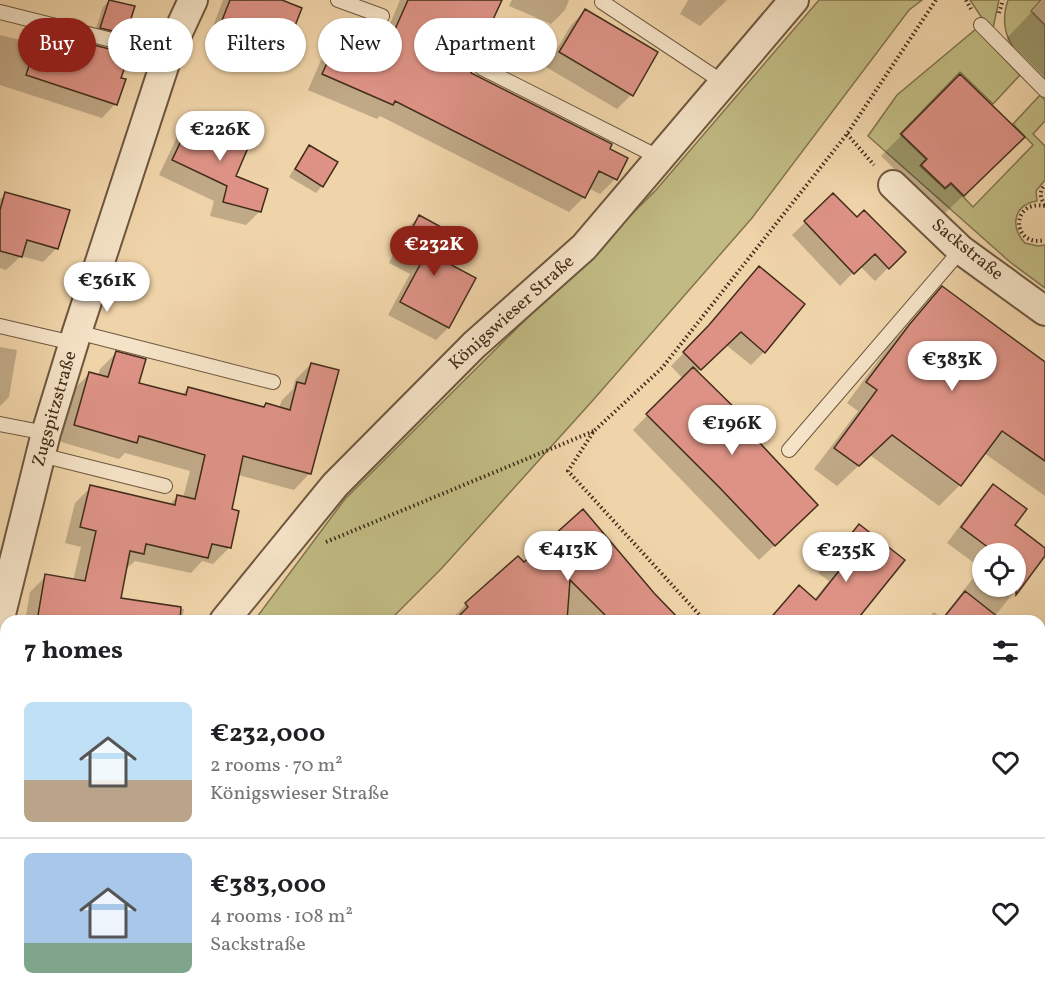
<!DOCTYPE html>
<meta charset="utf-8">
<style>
body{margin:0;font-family:Vollkorn,serif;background:#f2f2f2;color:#202124;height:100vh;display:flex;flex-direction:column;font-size:22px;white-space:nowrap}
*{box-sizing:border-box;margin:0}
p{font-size:20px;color:#757577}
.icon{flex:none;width:33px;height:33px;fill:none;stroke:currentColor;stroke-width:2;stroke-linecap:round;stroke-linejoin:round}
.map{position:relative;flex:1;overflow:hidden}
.panel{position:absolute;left:0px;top:615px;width:1046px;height:384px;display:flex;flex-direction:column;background:#fff;border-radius:18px 18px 0 0;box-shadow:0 2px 4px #0004}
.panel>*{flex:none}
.hud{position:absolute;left:18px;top:18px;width:600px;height:54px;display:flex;gap:12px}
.fabs{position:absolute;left:972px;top:543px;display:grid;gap:12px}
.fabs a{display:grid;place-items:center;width:54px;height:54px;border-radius:50%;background:#fff;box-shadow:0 2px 4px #0004;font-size:30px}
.price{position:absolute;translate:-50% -51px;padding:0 14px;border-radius:21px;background:#fff;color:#222;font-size:20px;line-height:39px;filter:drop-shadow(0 2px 3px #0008)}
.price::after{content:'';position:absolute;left:50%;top:36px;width:18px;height:14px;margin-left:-9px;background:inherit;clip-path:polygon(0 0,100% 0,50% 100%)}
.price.current{background:#8f2418;color:#fff}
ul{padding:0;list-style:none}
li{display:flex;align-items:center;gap:18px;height:150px;padding:0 24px}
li+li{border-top:2px solid #e0e0e0}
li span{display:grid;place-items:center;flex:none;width:168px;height:120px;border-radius:9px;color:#555}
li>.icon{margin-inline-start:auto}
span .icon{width:72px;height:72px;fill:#fffc;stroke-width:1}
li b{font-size:26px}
h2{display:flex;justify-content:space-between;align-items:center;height:72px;padding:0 24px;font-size:26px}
.pill{padding:0 21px;border-radius:27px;background:#fff;box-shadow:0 2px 4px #0004;font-size:21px;line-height:54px}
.pill.current{background:#8f2418;color:#fff}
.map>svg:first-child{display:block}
</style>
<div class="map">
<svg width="1045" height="999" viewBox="0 0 1045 999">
<rect width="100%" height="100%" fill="#f0d4a9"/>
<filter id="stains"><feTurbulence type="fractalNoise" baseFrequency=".00333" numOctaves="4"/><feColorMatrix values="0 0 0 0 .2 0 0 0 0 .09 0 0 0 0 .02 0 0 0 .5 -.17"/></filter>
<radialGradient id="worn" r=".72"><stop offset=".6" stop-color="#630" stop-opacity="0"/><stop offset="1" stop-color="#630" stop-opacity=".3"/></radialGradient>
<path fill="#c1bb83" stroke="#82744f" stroke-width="1.5" d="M819,0h103l-13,10 -157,208 -158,181 -152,169 -53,53h-135l91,-122 311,-309z
M970,0h29l-7,33z
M1008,0h33l-10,11 14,14v56c-25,-25 -50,-42 -37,-81z
M976,29l44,46 -27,29 -33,-32 -60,62 26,25 -6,7 25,23 6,-5 22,23 60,-62 -20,-21 27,-29 5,5v21l-12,13 12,12v34l-9,11 1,10c-24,4 -27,26 -12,42l13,3 7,-1v43l-35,-26 -142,-126 29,-41z
M1040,917l5,4v78h-133l6,-6h122z
M6,926v62l-6,5v-66z"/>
<path fill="#0003" fill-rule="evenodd" d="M110,0l23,7 -8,27 -7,6 -24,-6 9,-27z
M223,0h55l3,58 -14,13 -62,-24z
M400,0h100l-23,51 -8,23 157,84 -11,21 -15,15 -12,-6 -4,9 -15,15 -189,-96 -3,3 -69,-29 17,-39 15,-15 38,17z
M512,0h57l-4,10 -14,14 -42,-18z
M688,0h39l-27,26 -20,-12z
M1043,0h2v77l-39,-38z
M585,11l46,84 -14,14 -71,-42 25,-42z
M0,35l33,8 6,-6 50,15 6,-6 24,33 -4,25 -13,14 -102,-33z
M960,76l42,82 -60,58 -61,-60z
M193,118l67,93 -14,14 -36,-9 4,-15 -55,-26 20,-42z
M309,147l13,39 -6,7 -27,-16 14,-23z
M6,194l51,54 -14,14 -22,-6 -15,14 -6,-2v-69z
M833,195l24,24 47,33 -29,29 -15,-15 -20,20 -48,-51z
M419,217l10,37 45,24 -26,50 -12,12 -48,-25 22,-41 -21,-11 17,-34z
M759,268l5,84 -13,13 -25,-20 -29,28 105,146 -43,41 -126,-130 50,-51 -12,-13 25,-26z
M942,288l103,83v125l-61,-43 -24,32 -21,21 -69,-51 -33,31 -23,-17 44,-58 -11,-8 41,-56z
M0,347l17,3 -8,47 -9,9z
M116,353l21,31 44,12 7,-8 74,20 4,-3 13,3 3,-8 11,-11 2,-9 16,-16 -1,109 -16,17 -56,-15 -8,35 -1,38 -16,16 -11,-3 -11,12 -56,-12 -9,8 -7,30 65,10 -2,12h-157l5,-29 16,-16 27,5 8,-34 -16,-4 10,-40 16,-16 78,18 9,-9 5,2 7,-27 -65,-18 -6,6 -61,-18 15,-51 16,-16 9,2 2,-7z
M993,486l20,39 32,25v3l-54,68h-66l9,-9 8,6 39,-50 -34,-25 31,-41zM982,554h34v32h-34z
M859,526l-5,95h-86l14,-15 32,-6 15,-19 -11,-8 23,-29z
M524,565l129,29 26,27h-229l16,-17z
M1045,693v116l-5,-3v-107z
M4,736h2v63l-6,-1v-58z
M0,827l6,3v42l-6,10z
M45,993h36l5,6h-47z
M131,993h72l5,6h-83z
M391,993h238l6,6h-238z
M774,993h75l-5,6h-67l-4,-4z"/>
<path fill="#dd9285" stroke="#422d1b" stroke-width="1.5" d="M109,0l26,6 -9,28 -26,-6z
M230,0h52l20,8 -20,51 -65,-26z
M408,0h94l-23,50 2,1 -10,22 141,71 -2,5 18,9 -11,22 -18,-9 -14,27 -190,-97 -2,4 -71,-31 18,-40 44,20z
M585,9l73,43 -25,44 -74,-44z
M39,35l53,17 2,-7 27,7 8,4 -8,22 5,1 -9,26 -91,-30z
M960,74l65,63 -61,59 -13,-13 -6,5 -24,-23 6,-6 -26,-25z
M193,116l57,27 -14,33 32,13 -7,23 -38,-10 4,-16 -55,-26z
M309,145l29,17 -15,25 -28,-18z
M5,192l65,18 -12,39 -31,-9 -5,17 -22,-6v-41z
M833,193l24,24 7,-7 42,42 -17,17 -14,-15 -21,20 -50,-53z
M419,215l24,13 -12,26 45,24 -27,50 -49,-26 22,-41 -21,-11z
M759,266l46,38 -40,49 -24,-21 -40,38 -18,-18 26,-27z
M942,286l103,76v99l-43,-30 -41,55 -69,-51 -33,31 -25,-18 43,-58 -11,-8 43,-57z
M116,351l30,8 -7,24 47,12 2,-8 76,20 2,-4 24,7 7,-28 8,2 6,-21 28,7 -28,104 -68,-18 -11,53 7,2 -8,37 -19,-4 -4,14 -62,-14 -2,10 -14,-3 -9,47 60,9 -1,14h-143l8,-47 40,7 11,-50 -16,-4 10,-42 85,20 2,-10 18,4 10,-44 -66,-19 -2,7 -63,-18 15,-53 19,5z
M693,367l53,52 -4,5 76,81 -43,41 -55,-58 -74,-74z
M993,484l34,25 -12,16 30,23v8l-29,39v-41h-19l-36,-27z
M583,509l71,84 27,28h-70l-41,-41 -3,41h-113l14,-14 -3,-4 53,-47 6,6z
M859,524l46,36 -49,61h-88l31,-36 17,15 30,-38 -11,-8z
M965,591l38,30h-62z"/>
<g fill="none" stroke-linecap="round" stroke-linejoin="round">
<defs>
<path id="service" d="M338,0l44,16
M602,2l122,81
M0,12l168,42
M981,25l64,65
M482,68l178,90
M0,326l73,17
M77,332l196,50
M0,424l46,9
M789,450l172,-200
M41,455l124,31
M1040,664l5,5
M788,993l6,6"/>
<path id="minor" d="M893,185l68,65 84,61
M0,618l46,-185 31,-101 91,-278 25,-54
M224,621l111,-136 139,-140 110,-98 210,-247
M1040,650l5,-7
M0,908l6,-3"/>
</defs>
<use href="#service" stroke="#6e573e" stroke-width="16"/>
<use href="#minor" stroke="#6e573e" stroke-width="32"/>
<path stroke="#422d1b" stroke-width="4" stroke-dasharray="1.5 3" stroke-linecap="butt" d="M966,0l5,9
M999,13l4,-13
M847,134l27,31
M1045,205c-5,-7 -6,-14 0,-20
M1045,206c-35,-7 -34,42 0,34
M326,542l268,-111
M705,621l-137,-150 26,-40 68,-63 185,-234 89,-134"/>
<use href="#service" stroke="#f5e3c7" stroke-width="14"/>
<use href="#minor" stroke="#f5e3c7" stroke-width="28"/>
</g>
<g text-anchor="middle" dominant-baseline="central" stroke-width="4.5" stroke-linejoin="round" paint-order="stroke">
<g font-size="18" fill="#422d1b" stroke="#f5e3c7">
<text transform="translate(967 250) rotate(39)">Sackstraße</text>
<text transform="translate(512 313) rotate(-42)">Königswieser Straße</text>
<text transform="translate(55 409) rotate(-74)">Zugspitzstraße</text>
</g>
</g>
<rect width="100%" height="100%" filter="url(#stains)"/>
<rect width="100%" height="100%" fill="url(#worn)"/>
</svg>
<div class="fabs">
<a><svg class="icon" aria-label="locate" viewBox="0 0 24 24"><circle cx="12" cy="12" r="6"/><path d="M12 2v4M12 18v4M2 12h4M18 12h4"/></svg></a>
</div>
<b class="price" style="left:220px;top:162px">€226K</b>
<b class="price current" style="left:434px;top:277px">€232K</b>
<b class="price" style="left:107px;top:313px">€361K</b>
<b class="price" style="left:952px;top:392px">€383K</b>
<b class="price" style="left:732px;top:456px">€196K</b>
<b class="price" style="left:568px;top:582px">€413K</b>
<b class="price" style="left:846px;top:583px">€235K</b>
<div class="hud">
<a class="pill current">Buy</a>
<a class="pill">Rent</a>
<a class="pill">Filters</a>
<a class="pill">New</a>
<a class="pill">Apartment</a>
</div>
<section class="panel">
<h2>7 homes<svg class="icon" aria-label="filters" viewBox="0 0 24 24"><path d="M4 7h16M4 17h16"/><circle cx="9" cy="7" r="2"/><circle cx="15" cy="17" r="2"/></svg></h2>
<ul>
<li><span style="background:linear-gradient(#bfe0f5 65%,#b9a48a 0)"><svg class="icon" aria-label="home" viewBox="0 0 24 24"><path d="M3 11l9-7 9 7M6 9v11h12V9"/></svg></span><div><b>€232,000</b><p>2 rooms · 70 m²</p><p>Königswieser Straße</p></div><svg class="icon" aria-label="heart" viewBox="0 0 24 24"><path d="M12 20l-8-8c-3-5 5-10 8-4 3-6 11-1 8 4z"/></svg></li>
<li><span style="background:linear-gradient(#a9c7e8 75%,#7fa58c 0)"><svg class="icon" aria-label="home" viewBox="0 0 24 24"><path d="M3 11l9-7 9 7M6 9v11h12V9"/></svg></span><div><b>€383,000</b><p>4 rooms · 108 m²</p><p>Sackstraße</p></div><svg class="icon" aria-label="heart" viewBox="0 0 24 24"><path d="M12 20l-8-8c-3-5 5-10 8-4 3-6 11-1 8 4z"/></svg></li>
</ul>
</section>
</div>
